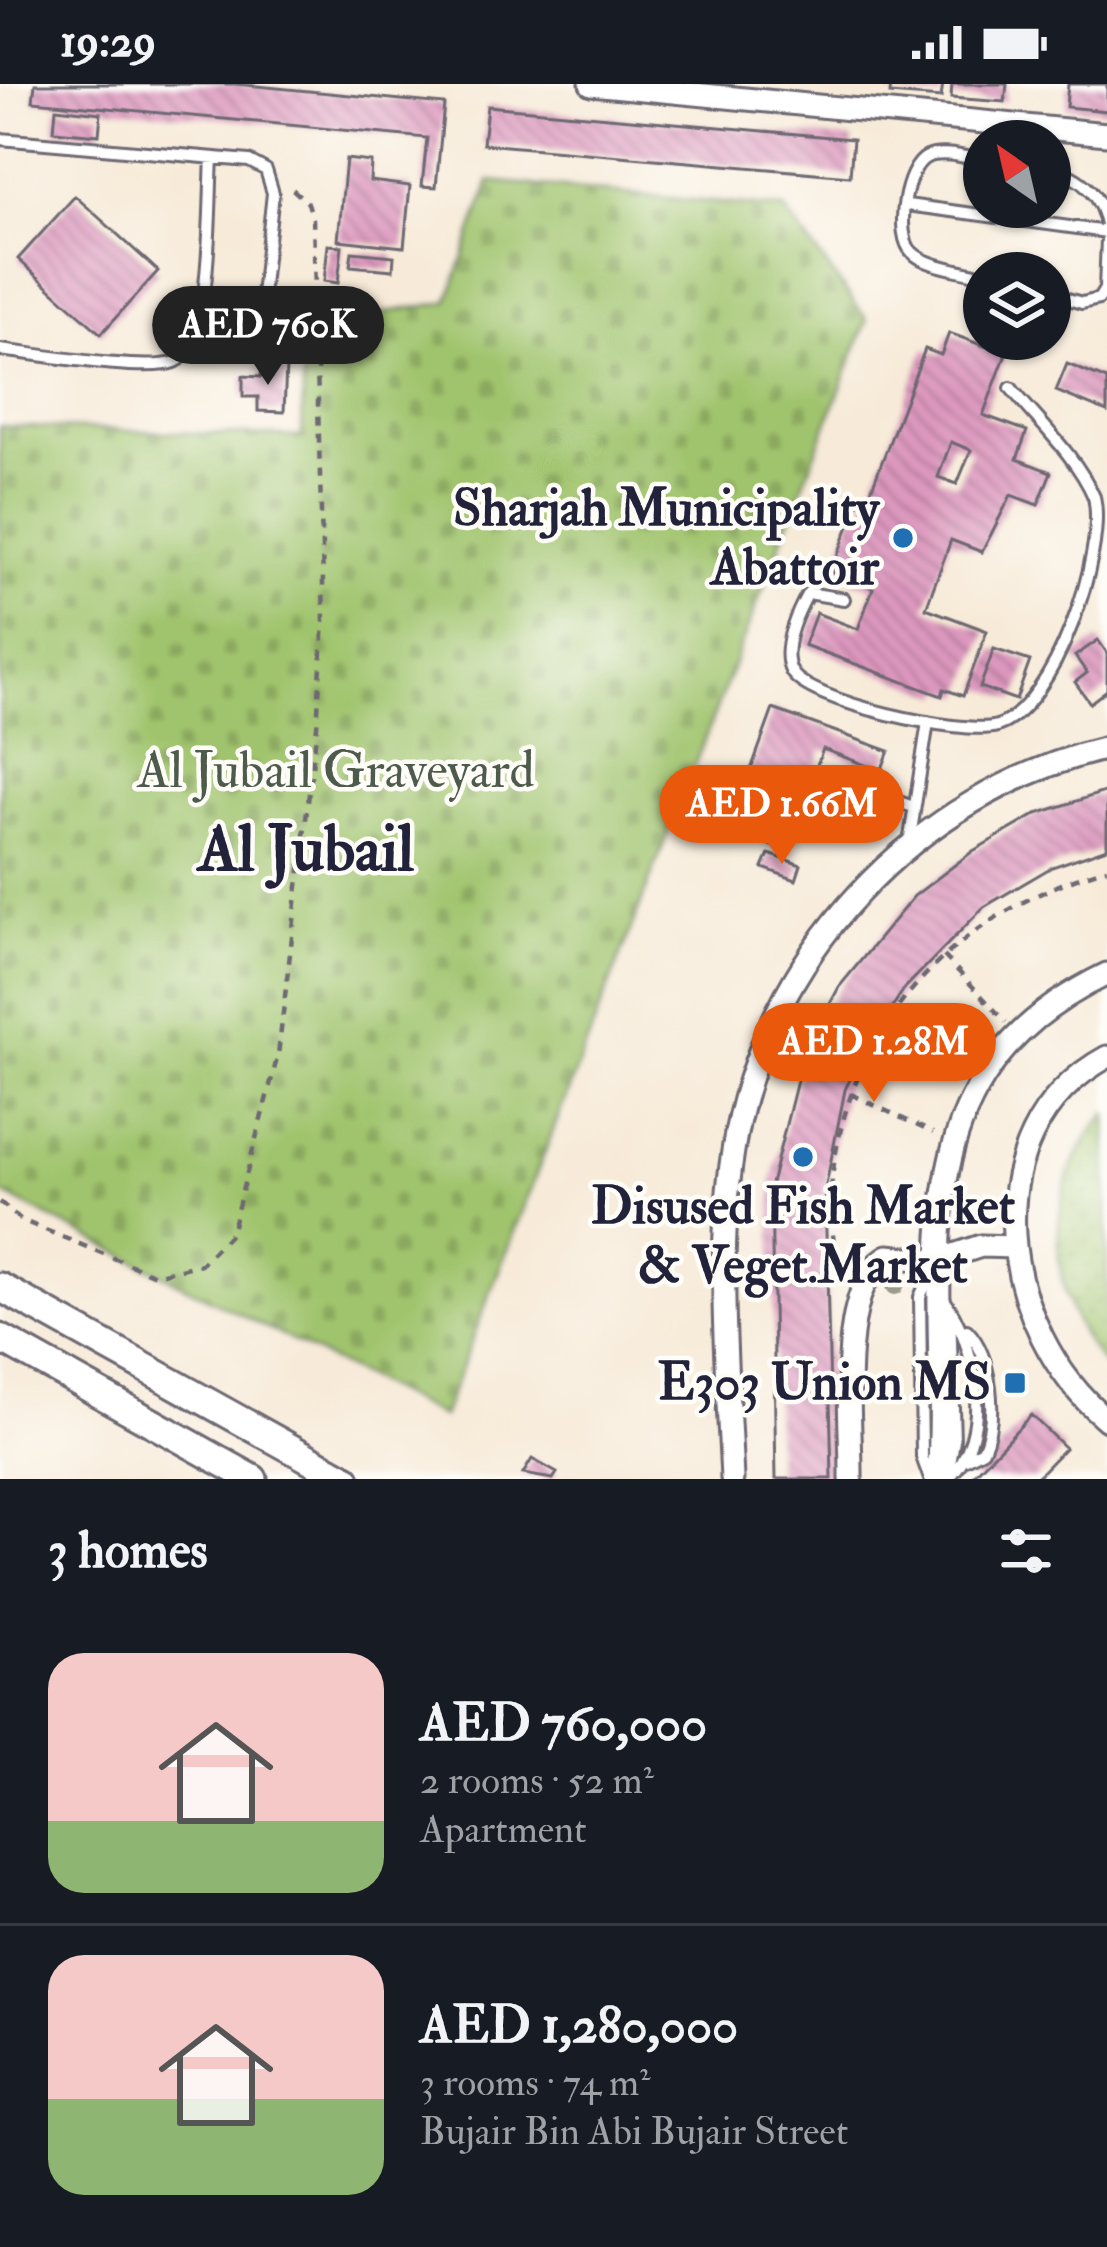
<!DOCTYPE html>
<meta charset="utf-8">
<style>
body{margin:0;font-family:"IM FELL Double Pica",serif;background:#242831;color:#f1f3f6;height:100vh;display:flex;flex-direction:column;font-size:45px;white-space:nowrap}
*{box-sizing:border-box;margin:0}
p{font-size:39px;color:#9ea1a6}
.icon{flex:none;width:66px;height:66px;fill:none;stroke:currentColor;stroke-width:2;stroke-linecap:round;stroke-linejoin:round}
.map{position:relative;height:1395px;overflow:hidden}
.side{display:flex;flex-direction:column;background:#171b24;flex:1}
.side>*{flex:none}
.needle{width:78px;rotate:326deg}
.controls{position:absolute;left:963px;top:36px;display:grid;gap:24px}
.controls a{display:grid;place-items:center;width:108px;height:108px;border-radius:50%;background:#171b24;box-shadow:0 3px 9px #0004;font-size:60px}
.price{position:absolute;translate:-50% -102px;padding:0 27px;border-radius:42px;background:#ea580c;color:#fff;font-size:39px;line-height:78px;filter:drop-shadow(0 3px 6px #0008)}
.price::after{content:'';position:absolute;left:50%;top:72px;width:36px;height:27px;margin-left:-18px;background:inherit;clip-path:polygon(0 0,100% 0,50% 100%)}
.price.current{background:#222;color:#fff}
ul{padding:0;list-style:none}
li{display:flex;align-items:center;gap:36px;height:300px;padding:0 48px}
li+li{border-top:3px solid #363941}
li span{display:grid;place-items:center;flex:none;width:336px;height:240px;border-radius:36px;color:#555}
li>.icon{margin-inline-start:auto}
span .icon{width:144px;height:144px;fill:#fffc;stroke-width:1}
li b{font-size:51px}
h2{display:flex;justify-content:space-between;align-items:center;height:144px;padding:0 48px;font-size:51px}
.status{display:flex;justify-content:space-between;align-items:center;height:84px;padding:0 60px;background:#171b24;direction:ltr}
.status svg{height:33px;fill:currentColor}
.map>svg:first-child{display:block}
</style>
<div class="status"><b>19:29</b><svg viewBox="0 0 49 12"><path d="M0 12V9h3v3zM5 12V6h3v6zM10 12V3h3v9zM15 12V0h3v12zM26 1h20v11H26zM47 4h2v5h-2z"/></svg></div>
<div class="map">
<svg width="1107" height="1395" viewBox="0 0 1107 1395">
<defs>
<pattern id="grass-dots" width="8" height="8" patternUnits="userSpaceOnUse" patternTransform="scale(3)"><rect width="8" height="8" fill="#a0c46d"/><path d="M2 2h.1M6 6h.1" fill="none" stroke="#8aa85f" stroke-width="1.8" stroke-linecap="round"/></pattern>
<pattern id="cemetery-stones" width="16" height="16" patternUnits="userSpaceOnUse" patternTransform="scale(3)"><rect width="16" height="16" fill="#a0c46d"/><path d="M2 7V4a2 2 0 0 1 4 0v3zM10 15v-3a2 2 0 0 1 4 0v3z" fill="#8aa85f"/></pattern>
<pattern id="building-back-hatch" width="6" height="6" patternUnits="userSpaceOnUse" patternTransform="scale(3)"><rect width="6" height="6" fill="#dd98be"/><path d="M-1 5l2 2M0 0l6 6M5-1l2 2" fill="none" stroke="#b37c9c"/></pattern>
</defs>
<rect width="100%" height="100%" fill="#fdfcf7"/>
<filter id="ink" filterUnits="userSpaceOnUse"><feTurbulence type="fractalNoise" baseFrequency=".00833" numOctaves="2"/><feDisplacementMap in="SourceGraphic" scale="24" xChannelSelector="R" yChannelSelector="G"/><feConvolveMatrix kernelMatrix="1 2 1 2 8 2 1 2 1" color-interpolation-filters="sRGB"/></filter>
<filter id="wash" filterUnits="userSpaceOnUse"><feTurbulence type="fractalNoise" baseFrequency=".004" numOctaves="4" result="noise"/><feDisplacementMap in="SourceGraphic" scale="48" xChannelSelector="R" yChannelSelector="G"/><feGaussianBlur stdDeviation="2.7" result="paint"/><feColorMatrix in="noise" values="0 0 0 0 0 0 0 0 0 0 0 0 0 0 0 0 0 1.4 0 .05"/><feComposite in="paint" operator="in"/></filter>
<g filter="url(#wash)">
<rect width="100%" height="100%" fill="#f7ead8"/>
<path fill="url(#grass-dots)" stroke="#617354" stroke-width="3" d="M1107,1030v254c-64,-68 -66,-187 0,-254z"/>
<path fill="url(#cemetery-stones)" stroke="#617354" stroke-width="3" d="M490,97l294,28 83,111 -425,1097 -442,-225v-766l302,11 2,-111 144,-24z"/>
<g id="blocks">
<path fill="url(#building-back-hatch)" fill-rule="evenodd" d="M35,0h200l209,20 -8,83 -14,-1 5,-48 -394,-37z
M891,0h52l-2,14 -51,-4z
M952,0h55l-2,18 -54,-4z
M1068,0h39v27l-41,-4z
M487,22l366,33 -3,37 -367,-32z
M56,24l45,5 -2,22 -45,-4z
M346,75l25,3 -1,19 40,5 -6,61 -66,-7z
M75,112l83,75 -57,63 -83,-75z
M328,161l14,1 -4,37 -14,-2z
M352,168l42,4 -1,14 -43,-4z
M949,249l57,21 -23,61 44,16 -10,28 34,13 -13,33 -27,-10 -29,57 -31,-12 -25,68 61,23 -24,65 -19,-7 -2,7 -138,-51 12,-32 42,16 15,-41 -42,-16 27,-69 7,3 60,-157 16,6zM951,358l20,8 -14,34 -19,-7z
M262,280l24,1 -2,47 -26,-1v-14h-15v-21l18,1z
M1067,280l40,16v32l-51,-21z
M1098,556l9,13v37l-17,13 -15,-21 12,-9 -12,-17z
M994,565l36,12 -14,39 -36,-13z
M773,625l116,42 -8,20 -58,-22 -38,101 -56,-20z
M1107,707v57l-55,19 -68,40 -80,82 -45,70 -14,31 -20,100 7,289h-56l-5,-295 33,-131 35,-66 75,-91 59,-45 64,-37z
M769,770l32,11 -5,15 -33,-12z
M1031,1331l34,33 -30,31h-65z
M532,1375l25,14 -4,6 -30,-5z"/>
</g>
</g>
<g filter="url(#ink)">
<use href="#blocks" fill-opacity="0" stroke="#6d6872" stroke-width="3"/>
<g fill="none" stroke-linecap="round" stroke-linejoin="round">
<defs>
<path id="service" d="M0,55l249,22 17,9 7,23 -13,121c-18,23 -38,18 -59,3
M984,77c-16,-3 -41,-11 -57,-4 -22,10 -33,78 -15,95 14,15 52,18 72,24
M1050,85c33,7 52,28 57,60
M907,121l200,27
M1050,210l32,9 17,-4 6,-10 2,-49
M0,266c34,4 149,23 175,12 38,-15 34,-163 37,-203
M844,515l-36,-6c-11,20 -28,55 -17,78 15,31 173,65 206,55 57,-18 110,-175 97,-229 -17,-40 -56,-76 -83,-109
M823,741l51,-32 39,14
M909,760l19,-122
M941,1211c35,46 55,141 6,184
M966,1375l17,-9c15,-33 9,-94 -16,-120
M948,1391l6,-34 -4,-132
M930,1395l-8,-22 -2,-160 16,-36"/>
<path id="minor" d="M591,0l516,50
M1107,973c-141,77 -107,275 0,363
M732,1395c-5,-109 -16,-219 1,-328 30,-195 182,-358 374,-403
M851,1395c1,-56 -16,-193 37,-223l48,5 45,-15 34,1
M938,1395c15,-198 -55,-397 169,-505"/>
<path id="secondary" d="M0,1203l346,192
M0,1254l253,141"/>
</defs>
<use href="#service" stroke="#6d6872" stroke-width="16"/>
<use href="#minor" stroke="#6d6872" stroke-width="27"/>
<use href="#secondary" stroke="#6d6872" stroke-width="33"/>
<path stroke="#6d6872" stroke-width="4.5" stroke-dasharray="9 9" stroke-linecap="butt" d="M944,872l62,66
M851,1010l82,39
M0,1118l21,18 134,55 46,-11 30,-31 47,-178 39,-329 7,-105 -11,-402 -5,-16 -20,-18
M844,1194c-17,-45 -16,-90 -6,-136 29,-141 135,-234 269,-274"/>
<use href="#service" stroke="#fff" stroke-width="10"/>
<use href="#minor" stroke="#fff" stroke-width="21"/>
<use href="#secondary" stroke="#fff" stroke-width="27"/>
</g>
<g fill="#9a9b8b">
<circle cx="937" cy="987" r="9"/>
<circle cx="895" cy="1202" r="9"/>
</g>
</g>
<g fill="#1f6fb2" stroke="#fdfcf7" stroke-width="4.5">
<circle cx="903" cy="454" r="12"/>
<circle cx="803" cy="1073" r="12"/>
<rect x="1003" y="1287" width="24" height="24" rx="6"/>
</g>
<g text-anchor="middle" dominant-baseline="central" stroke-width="9" stroke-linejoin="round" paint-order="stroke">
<g font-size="51" font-weight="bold" fill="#22223b" stroke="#fdfcf7" text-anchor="end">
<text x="879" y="425">Sharjah Municipality<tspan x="879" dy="59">Abattoir</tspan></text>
<text x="803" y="1123" text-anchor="middle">Disused Fish Market<tspan x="803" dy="59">&amp; Veget.Market</tspan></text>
<text x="991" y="1299">E303 Union MS</text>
</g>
<g font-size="51" fill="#4e5b4c" stroke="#fdfcf7">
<text x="336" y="687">Al Jubail Graveyard</text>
</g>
<g font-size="63" font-weight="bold" fill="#22223b" stroke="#fdfcf7">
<text x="306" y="766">Al Jubail</text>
</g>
</g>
</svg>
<div class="controls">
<a><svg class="needle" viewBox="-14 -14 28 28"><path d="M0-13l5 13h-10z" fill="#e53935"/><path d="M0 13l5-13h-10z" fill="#9ea1a6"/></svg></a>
<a><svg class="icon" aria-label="layers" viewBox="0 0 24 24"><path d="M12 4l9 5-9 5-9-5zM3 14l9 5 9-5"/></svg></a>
</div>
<b class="price current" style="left:268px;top:304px">AED 760K</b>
<b class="price" style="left:782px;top:783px">AED 1.66M</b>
<b class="price" style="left:874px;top:1021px">AED 1.28M</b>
</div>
<section class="side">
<h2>3 homes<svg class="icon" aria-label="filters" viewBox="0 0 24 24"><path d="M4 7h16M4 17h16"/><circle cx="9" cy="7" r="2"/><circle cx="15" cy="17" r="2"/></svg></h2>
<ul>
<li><span style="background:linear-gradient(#f6c9c9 70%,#8fb573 0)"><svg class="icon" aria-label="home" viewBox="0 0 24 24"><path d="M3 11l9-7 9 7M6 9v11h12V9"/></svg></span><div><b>AED 760,000</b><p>2 rooms · 52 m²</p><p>Apartment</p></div></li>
<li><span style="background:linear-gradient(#f6c9c9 60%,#8fb573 0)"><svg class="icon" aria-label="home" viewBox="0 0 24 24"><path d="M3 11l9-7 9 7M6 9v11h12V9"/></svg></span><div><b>AED 1,280,000</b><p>3 rooms · 74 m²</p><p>Bujair Bin Abi Bujair Street</p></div></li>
</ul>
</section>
